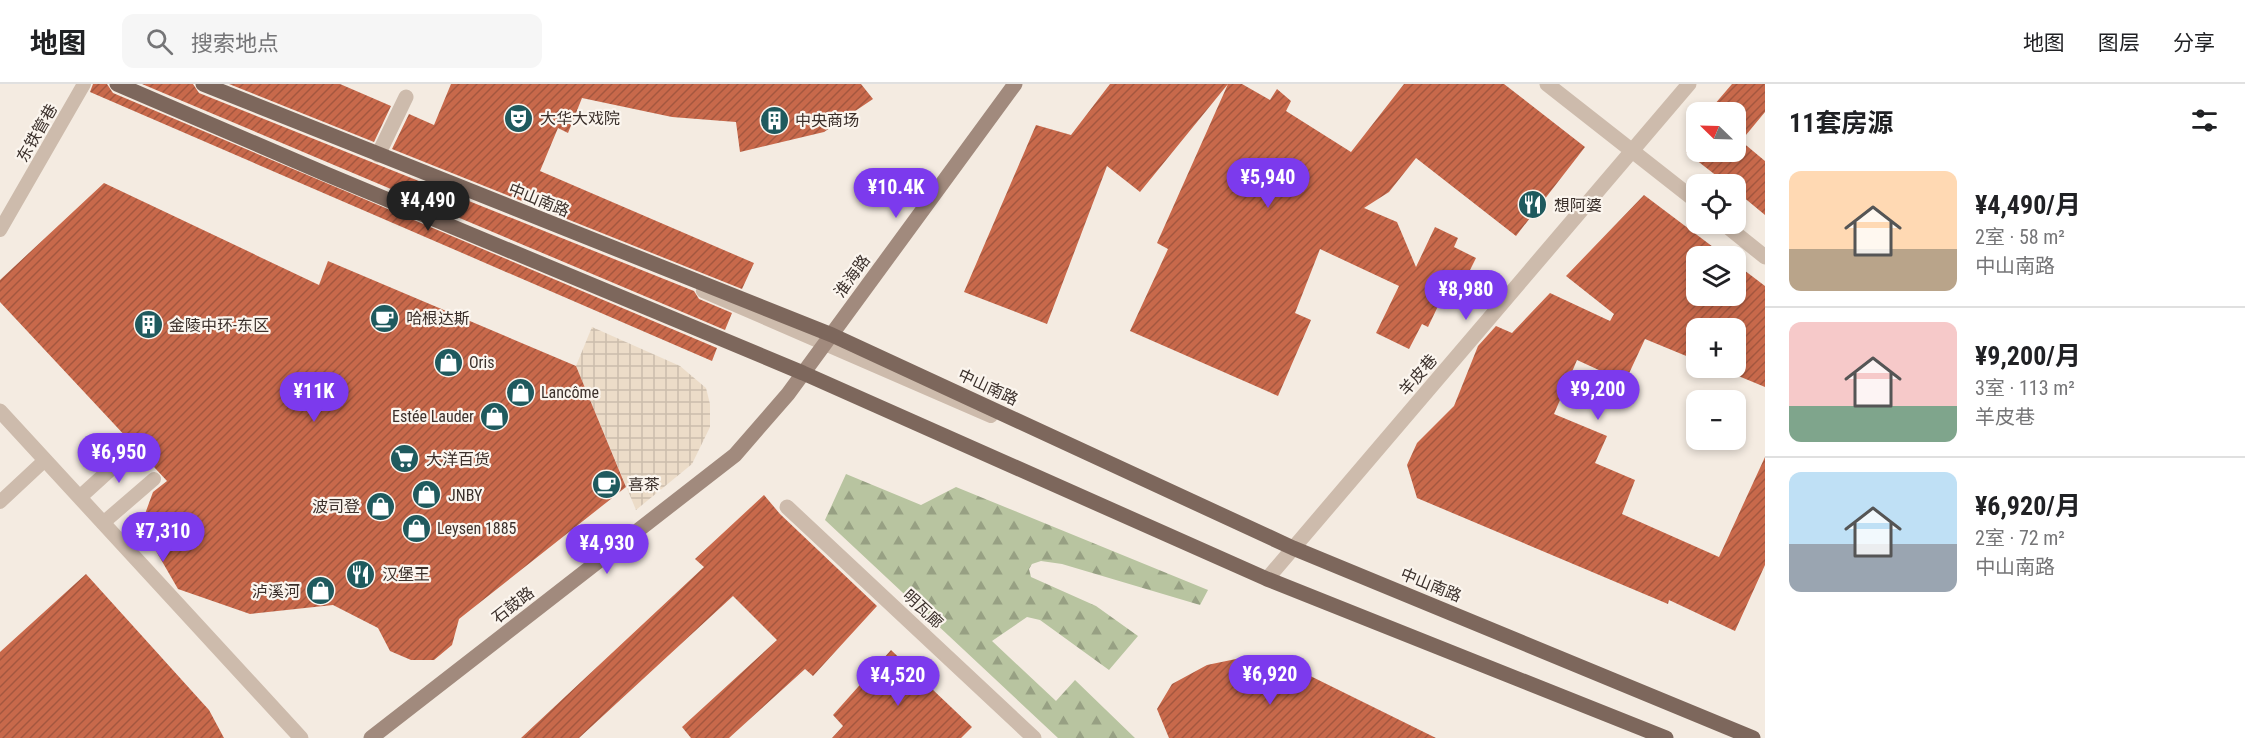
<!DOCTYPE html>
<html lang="zh">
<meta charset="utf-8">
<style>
body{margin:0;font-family:"Roboto Condensed","Noto Sans SC",sans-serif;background:#f6f6f6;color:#202124;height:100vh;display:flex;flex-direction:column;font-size:22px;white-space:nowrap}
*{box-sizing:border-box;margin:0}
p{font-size:20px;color:#757577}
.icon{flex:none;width:33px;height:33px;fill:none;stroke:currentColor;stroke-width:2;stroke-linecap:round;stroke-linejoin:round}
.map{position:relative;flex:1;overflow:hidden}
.sheet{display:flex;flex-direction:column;background:#fff;width:480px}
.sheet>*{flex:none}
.needle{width:39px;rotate:293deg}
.buttons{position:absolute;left:1686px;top:18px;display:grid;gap:12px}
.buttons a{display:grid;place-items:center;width:60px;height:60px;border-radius:12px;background:#fff;box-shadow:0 3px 9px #0003;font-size:30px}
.price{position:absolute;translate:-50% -51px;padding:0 14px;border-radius:21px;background:#7c3aed;color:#fff;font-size:20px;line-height:39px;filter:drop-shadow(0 2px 3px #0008)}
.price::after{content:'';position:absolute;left:50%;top:36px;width:18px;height:14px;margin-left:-9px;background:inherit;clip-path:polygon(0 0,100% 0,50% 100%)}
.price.on{background:#222;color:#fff}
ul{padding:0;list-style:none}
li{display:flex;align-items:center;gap:18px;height:150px;padding:0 24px}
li+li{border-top:2px solid #e0e0e0}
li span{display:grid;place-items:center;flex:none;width:168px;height:120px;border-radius:12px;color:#555}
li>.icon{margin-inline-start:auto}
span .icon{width:72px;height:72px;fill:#fffc;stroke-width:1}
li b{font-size:26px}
h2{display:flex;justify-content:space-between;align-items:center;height:72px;padding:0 24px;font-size:26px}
header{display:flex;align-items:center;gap:36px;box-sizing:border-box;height:84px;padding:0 30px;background:#fff;border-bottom:2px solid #e0e0e0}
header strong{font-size:28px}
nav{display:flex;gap:33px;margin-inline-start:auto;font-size:21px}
.search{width:420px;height:54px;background:#f6f6f6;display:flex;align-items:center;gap:15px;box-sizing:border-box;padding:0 21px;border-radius:12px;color:#757577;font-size:22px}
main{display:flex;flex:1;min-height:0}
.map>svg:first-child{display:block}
</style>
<header>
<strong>地图</strong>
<div class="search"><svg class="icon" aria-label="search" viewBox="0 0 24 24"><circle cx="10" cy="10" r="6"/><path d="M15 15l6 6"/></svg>搜索地点</div>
<nav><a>地图</a><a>图层</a><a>分享</a></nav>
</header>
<main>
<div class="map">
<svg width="1765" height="654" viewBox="0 0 1765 654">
<defs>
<pattern id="forest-firs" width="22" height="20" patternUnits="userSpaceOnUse" patternTransform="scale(1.5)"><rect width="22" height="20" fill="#b8c4a0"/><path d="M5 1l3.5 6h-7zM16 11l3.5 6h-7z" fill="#97a083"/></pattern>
<pattern id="plaza-grid" width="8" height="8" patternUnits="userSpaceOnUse" patternTransform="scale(1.5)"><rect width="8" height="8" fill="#ecdcc8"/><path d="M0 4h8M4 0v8" fill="none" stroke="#cbbdac"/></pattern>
<pattern id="building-hatch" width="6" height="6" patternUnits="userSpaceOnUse" patternTransform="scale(1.5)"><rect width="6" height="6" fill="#c8694b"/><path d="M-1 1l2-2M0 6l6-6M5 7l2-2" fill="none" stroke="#a4573f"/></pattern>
</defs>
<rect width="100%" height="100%" fill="#f4ebe1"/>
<path fill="url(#forest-firs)" d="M846,390l75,31 35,-18 252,103 -8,15 -138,-41 -21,-3 -9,3 -3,5 2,8 65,29 42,30 -29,34 -69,-50 -13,-3 -35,24 64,60 19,-21 60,58h-77l-233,-218z"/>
<path fill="url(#plaza-grid)" d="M592,243l88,39 26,22 4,16v23l-18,37 -56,46 -60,-144z"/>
<path fill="url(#building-hatch)" d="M93,0h14l6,9 604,255 -5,13 -622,-269z
M142,0h51l6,9 495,198 5,8 33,14 -7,17z
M229,0h111l51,22 -17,36z
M451,0h410l12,15 -49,33 -84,20 -4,-30 -64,-5 -90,-19 -14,35 -10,-5 -18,43 214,92 -12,26 -350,-140 17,-35 25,11z
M1110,0h132l28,16 7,-11 14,12 -5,10 65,41 53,-68h100l81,63 -69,89 -100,-78 -27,34 -25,16 33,14 19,45 19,-40 23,11 -4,9 22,11 -13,26 -6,-3 -12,25 -6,-2 -11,23 -6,-3 -13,25 -33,-16 23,-47 -79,-37 -25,64 16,7 -33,76 -148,-65 38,-82 -11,-6 71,-159 -88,108 -33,-26 -60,158 -83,-32 72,-167 35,10z
M1732,0h33v28l-24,29 24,20v54l-29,-24v-7h-9l-41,-32h50v-40h-28z
M104,99l215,102 9,-24 248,105 50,121 -167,132 -7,26 -18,15h-23l-21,-9 -12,-23 -45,-23 -83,9 -72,-25 -37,-64 12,-33 14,-11 -25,-27 2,-5 -1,-8 -6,-3 -8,2 -129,-138v-22z
M1644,111l81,61h-29v40h40v-32l29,22v101l-29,-12v-47h-40v32l-51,-21 -20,43 -48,-22 -23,54 53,22 -12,27 40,17 -13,34 97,43 46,-100v108l-30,66 -66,-31 -1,4 -251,-106 -10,-33 10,-22 37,-37 24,-60 18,-20 16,7 38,-40 60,28 4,-7 -48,-38z
M764,411l16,19 97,92 -64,70 -8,-7 -76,69h-38l-9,-11 95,-87 -44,-44 -154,142h-58l183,-171 -9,-8z
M86,490l123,136 15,28h-224v-86z
M891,566l81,77 -11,11h-129l11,-12 -10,-11z
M1236,575l48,4 152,75h-267l-12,-29 15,-25 35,-19z"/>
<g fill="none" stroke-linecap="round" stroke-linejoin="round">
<path stroke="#cdbbac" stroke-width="14" d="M0,146l84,-146
M703,207l288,125
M0,418l45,-42
M103,439l51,-44"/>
<path stroke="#cdbbac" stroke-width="15" d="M1547,0l149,117
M378,71l28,-58
M1724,140l41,33
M0,327l301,327
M80,413l55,-50
M787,423l247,231
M1267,495l422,-495"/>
<path stroke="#a18a7d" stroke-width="15" d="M371,654l364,-283 53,-61 227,-310"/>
<path stroke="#7d675c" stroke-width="15" d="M117,0l209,90 477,199 464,206 399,159
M203,0l629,251 461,213 460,190"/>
</g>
<defs>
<symbol id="theatre-disc" viewBox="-11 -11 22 22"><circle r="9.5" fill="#1f5a5e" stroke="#fbf5ee"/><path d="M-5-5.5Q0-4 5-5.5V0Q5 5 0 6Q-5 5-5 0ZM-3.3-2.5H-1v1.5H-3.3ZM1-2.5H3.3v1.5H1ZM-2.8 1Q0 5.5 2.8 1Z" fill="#fff"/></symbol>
<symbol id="building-disc" viewBox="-11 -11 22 22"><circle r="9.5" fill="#1f5a5e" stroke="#fbf5ee"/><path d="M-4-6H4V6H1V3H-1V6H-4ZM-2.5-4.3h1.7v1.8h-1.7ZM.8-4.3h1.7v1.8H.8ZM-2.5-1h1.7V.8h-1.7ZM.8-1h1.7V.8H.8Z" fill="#fff"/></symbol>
<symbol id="restaurant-disc" viewBox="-11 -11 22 22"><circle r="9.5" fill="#1f5a5e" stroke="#fbf5ee"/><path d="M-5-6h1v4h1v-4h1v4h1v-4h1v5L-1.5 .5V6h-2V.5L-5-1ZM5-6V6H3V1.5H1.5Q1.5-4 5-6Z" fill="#fff"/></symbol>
<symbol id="cafe-disc" viewBox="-11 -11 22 22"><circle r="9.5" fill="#1f5a5e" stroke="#fbf5ee"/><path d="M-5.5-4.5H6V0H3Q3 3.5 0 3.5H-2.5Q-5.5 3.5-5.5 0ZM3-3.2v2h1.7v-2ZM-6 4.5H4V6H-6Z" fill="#fff"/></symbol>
<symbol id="shop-disc" viewBox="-11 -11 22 22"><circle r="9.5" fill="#1f5a5e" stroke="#fbf5ee"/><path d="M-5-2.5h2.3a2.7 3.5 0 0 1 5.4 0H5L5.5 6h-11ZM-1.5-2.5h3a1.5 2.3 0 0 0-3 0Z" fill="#fff"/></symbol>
<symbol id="supermarket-disc" viewBox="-11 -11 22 22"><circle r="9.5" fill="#1f5a5e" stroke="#fbf5ee"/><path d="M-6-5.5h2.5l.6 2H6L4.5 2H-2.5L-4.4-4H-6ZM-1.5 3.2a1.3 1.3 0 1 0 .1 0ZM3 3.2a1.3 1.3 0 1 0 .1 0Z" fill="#fff"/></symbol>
</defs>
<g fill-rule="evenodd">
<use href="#theatre-disc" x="502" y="18" width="33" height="33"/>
<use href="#building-disc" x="758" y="20" width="33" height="33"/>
<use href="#restaurant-disc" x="1516" y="104" width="33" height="33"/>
<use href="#cafe-disc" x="368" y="218" width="33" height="33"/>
<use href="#building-disc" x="132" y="224" width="33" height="33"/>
<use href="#shop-disc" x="432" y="262" width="33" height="33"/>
<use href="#shop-disc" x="504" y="292" width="33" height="33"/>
<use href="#shop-disc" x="478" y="316" width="33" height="33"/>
<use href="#supermarket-disc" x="388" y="358" width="33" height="33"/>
<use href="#cafe-disc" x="590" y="384" width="33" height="33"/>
<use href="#shop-disc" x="410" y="394" width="33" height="33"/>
<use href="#shop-disc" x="364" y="406" width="33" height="33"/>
<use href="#shop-disc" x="400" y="428" width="33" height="33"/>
<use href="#restaurant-disc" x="344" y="474" width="33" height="33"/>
<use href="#shop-disc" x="304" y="490" width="33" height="33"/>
</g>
<g text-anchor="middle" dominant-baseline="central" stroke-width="4.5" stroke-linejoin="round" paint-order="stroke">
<g font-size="16" fill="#3b302b" stroke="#fbf5ee" text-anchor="start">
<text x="540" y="34">大华大戏院</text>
<text x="795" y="36">中央商场</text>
<text x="1554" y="121">想阿婆</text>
<text x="406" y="234">哈根达斯</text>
<text x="169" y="241">金陵中环-东区</text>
<text x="469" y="278">Oris</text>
<text x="541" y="308">Lancôme</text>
<text x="474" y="332" text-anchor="end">Estée Lauder</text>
<text x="426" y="375">大洋百货</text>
<text x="628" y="400">喜茶</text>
<text x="448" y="411">JNBY</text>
<text x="360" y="422" text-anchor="end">波司登</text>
<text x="437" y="444">Leysen 1885</text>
<text x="382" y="490">汉堡王</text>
<text x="300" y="507" text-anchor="end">泸溪河</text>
</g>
<g font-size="16" fill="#3b302b" stroke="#fbf5ee">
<text transform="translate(37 49) rotate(-60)">东铁管巷</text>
<text transform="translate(539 116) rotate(22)">中山南路</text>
<text transform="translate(852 192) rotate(-54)">淮海路</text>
<text transform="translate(1418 291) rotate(-49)">羊皮巷</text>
<text transform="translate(988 303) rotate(25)">中山南路</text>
<text transform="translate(1431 501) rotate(22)">中山南路</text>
<text transform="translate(513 521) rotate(-38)">石鼓路</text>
<text transform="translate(923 525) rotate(43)">明瓦廊</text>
</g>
</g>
</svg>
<div class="buttons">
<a><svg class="needle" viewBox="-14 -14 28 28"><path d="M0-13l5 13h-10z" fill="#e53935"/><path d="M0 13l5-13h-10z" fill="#757577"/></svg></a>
<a><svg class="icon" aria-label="locate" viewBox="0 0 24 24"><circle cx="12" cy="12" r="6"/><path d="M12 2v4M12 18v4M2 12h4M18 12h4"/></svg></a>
<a><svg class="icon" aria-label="layers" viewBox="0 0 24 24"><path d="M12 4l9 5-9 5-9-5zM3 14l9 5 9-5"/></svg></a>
<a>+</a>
<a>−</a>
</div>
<b class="price" style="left:1268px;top:125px">¥5,940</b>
<b class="price" style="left:896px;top:135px">¥10.4K</b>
<b class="price on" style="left:428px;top:148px">¥4,490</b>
<b class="price" style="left:1466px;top:237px">¥8,980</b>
<b class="price" style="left:1598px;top:337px">¥9,200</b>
<b class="price" style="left:314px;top:339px">¥11K</b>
<b class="price" style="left:119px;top:400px">¥6,950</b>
<b class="price" style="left:163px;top:479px">¥7,310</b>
<b class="price" style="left:607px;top:491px">¥4,930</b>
<b class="price" style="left:1270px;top:622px">¥6,920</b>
<b class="price" style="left:898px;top:623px">¥4,520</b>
</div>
<section class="sheet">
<h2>11套房源<svg class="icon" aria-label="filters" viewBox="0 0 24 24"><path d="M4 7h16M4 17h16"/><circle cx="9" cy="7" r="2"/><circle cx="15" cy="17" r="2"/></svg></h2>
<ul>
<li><span style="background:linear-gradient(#ffd9b3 65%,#b9a48a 0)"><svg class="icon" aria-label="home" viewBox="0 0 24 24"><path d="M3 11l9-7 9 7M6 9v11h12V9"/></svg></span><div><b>¥4,490/月</b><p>2室 · 58 m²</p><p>中山南路</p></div></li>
<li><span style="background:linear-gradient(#f6c9c9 70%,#7fa58c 0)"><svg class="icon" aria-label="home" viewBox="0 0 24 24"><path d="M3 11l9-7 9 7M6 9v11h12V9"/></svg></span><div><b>¥9,200/月</b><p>3室 · 113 m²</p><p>羊皮巷</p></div></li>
<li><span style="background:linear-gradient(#bfe0f5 60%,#9aa5b1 0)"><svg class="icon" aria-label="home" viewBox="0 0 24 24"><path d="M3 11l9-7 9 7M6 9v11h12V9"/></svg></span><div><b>¥6,920/月</b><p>2室 · 72 m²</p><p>中山南路</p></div></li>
</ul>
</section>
</main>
